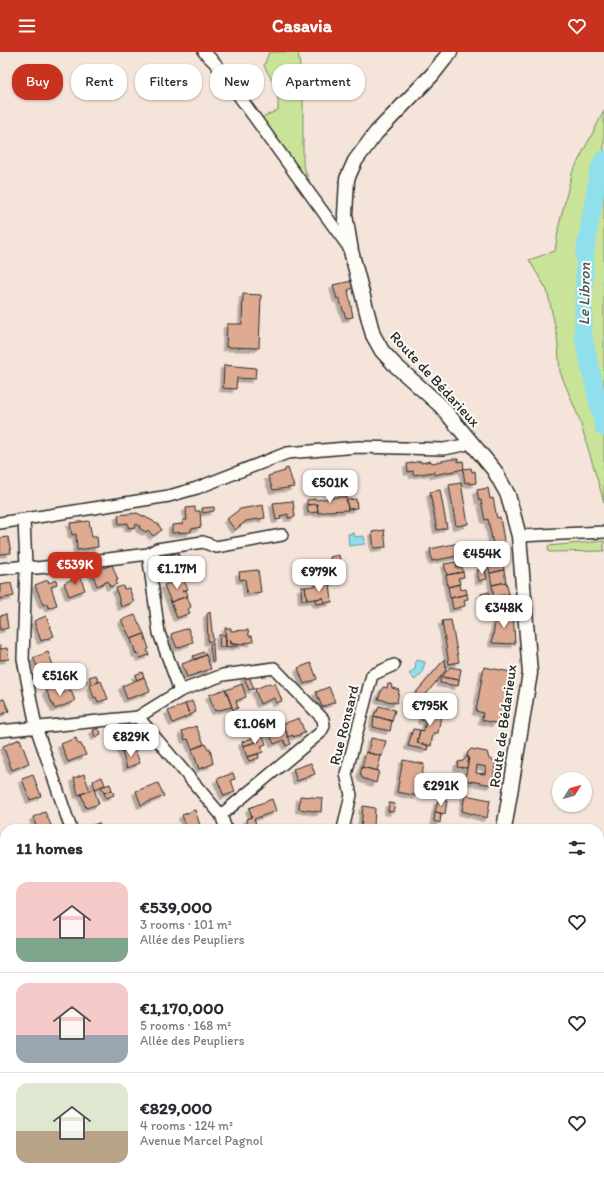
<!DOCTYPE html>
<meta charset="utf-8">
<style>
body{margin:0;font-family:Itim,sans-serif;background:#f7f7f7;color:#2b2b33;height:100vh;display:flex;flex-direction:column;font-size:15px;white-space:nowrap}
*{box-sizing:border-box;margin:0}
p{font-size:13px;color:#7c7c81}
.icon{flex:none;width:22px;height:22px;fill:none;stroke:currentColor;stroke-width:2;stroke-linecap:round;stroke-linejoin:round}
.map{position:relative;flex:1;overflow:hidden}
.sheet{position:absolute;left:0px;top:772px;width:604px;height:356px;display:flex;flex-direction:column;background:#fff;border-radius:16px 16px 0 0;box-shadow:0 1px 3px #0004}
.sheet>*{flex:none}
.guide{position:absolute;left:12px;top:12px;width:400px;height:36px;display:flex;gap:8px}
.needle{width:26px;rotate:53deg}
.controls{position:absolute;left:552px;top:720px;display:grid;gap:8px}
.controls a{display:grid;place-items:center;width:40px;height:40px;border-radius:50%;background:#fff;box-shadow:0 1px 3px #0004;font-size:20px}
.price{position:absolute;translate:-50% -34px;padding:0 9px;border-radius:8px;background:#fff;color:#222;font-size:13px;line-height:26px;filter:drop-shadow(0 1px 2px #0008)}
.price::after{content:'';position:absolute;left:50%;top:24px;width:12px;height:9px;margin-left:-6px;background:inherit;clip-path:polygon(0 0,100% 0,50% 100%)}
.price.active{background:#c8321e;color:#fff}
ul{padding:0;list-style:none}
li{display:flex;align-items:center;gap:12px;height:100px;padding:0 16px}
li+li{border-top:1px solid #e1e1e2}
li span{display:grid;place-items:center;flex:none;width:112px;height:80px;border-radius:12px;color:#555}
li>.icon{margin-inline-start:auto}
span .icon{width:48px;height:48px;fill:#fffc;stroke-width:1}
li b{font-size:17px}
h2{display:flex;justify-content:space-between;align-items:center;height:48px;padding:0 16px;font-size:17px}
.tag{padding:0 14px;border-radius:16px;background:#fff;box-shadow:0 1px 3px #0004;font-size:14px;line-height:36px}
.tag.active{background:#c8321e;color:#fff}
header{display:flex;justify-content:space-between;align-items:center;height:52px;padding:0 16px;background:#c8321e;color:#fff;font-size:18px;font-weight:700}
.map>svg:first-child{display:block}
</style>
<header><svg class="icon" aria-label="menu" viewBox="0 0 24 24"><path d="M4 6h16M4 12h16M4 18h16"/></svg>Casavia<svg class="icon" aria-label="heart" viewBox="0 0 24 24"><path d="M12 20l-8-8c-3-5 5-10 8-4 3-6 11-1 8 4z"/></svg></header>
<div class="map">
<svg width="604" height="1128" viewBox="0 0 604 1128">
<defs>
<filter id="shadow"><feDropShadow dx="-3.5" dy="3.5" stdDeviation="0" flood-color="#0004"/></filter>
</defs>
<rect width="100%" height="100%" fill="#f4e4d9"/>
<filter id="ink" filterUnits="userSpaceOnUse"><feTurbulence type="fractalNoise" baseFrequency=".025" numOctaves="2"/><feDisplacementMap in="SourceGraphic" scale="8" xChannelSelector="R" yChannelSelector="G"/><feConvolveMatrix kernelMatrix="1 2 1 2 8 2 1 2 1" color-interpolation-filters="sRGB"/></filter>
<g filter="url(#ink)">
<path fill="#c9e399" stroke="#7a8762" d="M269,0h29l5,38v75l8,20 7,11 -57,-78 17,-8v-19l-14,-25z
M604,59v391l-25,-84 -19,-46 -3,-37 -10,-45 -18,-30 26,-9 4,-26 13,-52z
M604,489v10l-55,1 -1,-6z
M604,1039v89h-17l-1,-5h13v-83z
M470,1123h109v5h-108z"/>
<path fill="#8fdfec" stroke="#67979f" d="M354,481l1,4 9,-1 1,8 -16,2 -1,-12z
M416,608l9,2 -3,11 -7,7 -6,-6 6,-5z"/>
<g fill="none" stroke-linecap="round" stroke-linejoin="round">
<path stroke="#8fdfec" stroke-width="18" d="M604,107l-5,10 -14,83 -2,84 21,92"/>
</g>
<path fill="#deab92" stroke="#2b2b2b" fill-rule="evenodd" filter="url(#shadow)" d="M352,229l1,7 -5,2 5,27 -7,1 -7,-20 -2,1 -4,-14z
M243,242l18,1 -2,53 -33,-1 1,-23h15z
M224,313l32,3 -1,11 -18,-1 -1,11 -13,-1z
M452,407h6v3l5,-1 1,8 -30,6v-3l-21,3v-4l-5,1 -1,-8 14,-3v2l10,-2 1,2z
M288,416l6,19 -21,3 -5,-14 17,-5v-2z
M471,416l1,4 3,-1 1,12 -7,1v-2l-4,1 -2,-14z
M461,431l7,41 -12,2 -7,-41z
M488,436l2,11 3,-1 4,20 3,-1 7,41 -17,3 -2,-11 6,-1 -6,-30 -3,1 -4,-20 -2,1 -2,-11z
M440,438l7,38 -10,2 -7,-38z
M338,445h8l2,13 -22,1v1l-8,1 -1,-9 -10,1v-5l9,-1 1,1z
M356,447l1,9 -9,1 -1,-9z
M293,449l2,16 -7,1v-4l-8,2 1,3 -5,1 -3,-17z
M317,452l1,8 -10,1 -1,-8z
M263,453l2,13 -19,3 -11,9 -8,-11 13,-10z
M195,455v4h5l1,16 -10,2v3l-19,1v-8l11,-1v-4h4l-1,-12z
M214,455v4l-11,2 -1,-5z
M137,461l16,8 3,3 1,-1 5,7 -9,6 -5,-6 -2,2 -7,-4 1,-2 -4,-2 -1,3 -7,1v-5l-9,1 -1,-9z
M89,469l3,16h5l1,10 -21,3 -1,-16 -4,1 -2,-12z
M384,478l2,17 -12,1 -2,-16z
M8,485l3,16 -11,1v-16z
M459,491l3,12 -30,6 -2,-12z
M178,500l4,12 -20,7 -5,-14 9,-4 2,3z
M339,503l1,5 -9,1 -1,-4z
M502,507l2,11 -14,3 -3,-12z
M456,510l1,6 5,-1 1,5 -16,3 -3,-11z
M112,513l6,15 -2,1 1,3 -7,3 -2,-6 -11,5 -5,-14z
M485,517l2,10 -8,2 -2,-11z
M258,518l3,22 -14,2 -2,-15 -5,1 -1,-8z
M504,518l2,12 -14,3 -2,-12z
M463,520l1,5 -6,1 2,6 -12,3 -2,-12z
M80,524l5,14 -16,6 -5,-13z
M183,527l5,10 -6,2 4,-1 2,6 -17,6 -7,-17z
M48,528l1,3 7,-3 1,4 -6,3 6,18 -9,3 -1,-5 -4,2 -8,-20z
M506,530l3,12 -15,3 -2,-12z
M11,531l3,13 -14,3v-14z
M330,532l2,18 -8,1 -1,-5 -16,2 -2,-13z
M460,532l1,6 5,-1 1,5 -17,4 -2,-11z
M123,534l1,3 5,-1 5,14 -13,5 -5,-19z
M301,535h4l2,13h-5z
M489,540l2,11 -8,1 -2,-10z
M467,542l1,5 -4,1 1,6 -12,3 -2,-11z
M509,542l2,12 -14,2 -3,-11z
M187,544l4,11 -3,2 2,4 -13,5 -6,-16z
M323,546l1,5 -8,1 -1,-5z
M210,560l3,29 -5,1 -1,-28z
M513,560l2,32 -23,-1 4,-27z
M6,562l2,14 -8,2v-14z
M135,563l9,19 -13,5 -10,-19z
M46,564l8,20 -13,5 -7,-20z
M451,568l8,42 -10,2 -7,-43z
M188,576l5,14 -16,6 -6,-14z
M225,576h6v3l17,-1 1,6h3l1,6 -10,1 1,2 -13,-1v-4l-5,1z
M144,582l5,15 -2,1 2,5 -9,3 -2,-5 -2,1 -5,-15z
M219,583h6l1,12h-6z
M231,588v4h7v2l-12,1v-6z
M213,591l1,19h-2l-2,-18z
M0,593l1,4 6,-1 2,11 -9,1z
M48,600l8,21 -13,4 -10,-19z
M204,600l2,3 -11,5 -2,-4z
M206,603l5,14 -24,8 -5,-13z
M445,607l1,11 -34,41 -6,-2 1,-6z
M311,611l6,16 -13,5 -6,-16z
M450,615l11,2 -2,11 -17,-3z
M484,615l27,5 -8,44 -8,7 -13,-3 1,-7 -7,-2z
M71,616l3,6 -9,3 -3,-6z
M79,617l5,13 -6,3 -5,-14z
M142,620l2,5 -7,3 -2,-5z
M96,623l3,7 -7,2 -3,-7z
M249,624l5,13 -5,1 -5,-13z
M144,625l6,14 -23,8 -5,-13z
M441,625l18,3 -1,6 -18,-3z
M101,629l7,18 -10,3 -2,-5 -2,1 -4,-13z
M270,631l1,2 4,-2 7,18 -6,2 -2,-5 -14,6 -5,-15z
M242,632l4,13 -10,4 2,7 -5,2 -7,-20z
M388,632h3l1,4 7,2 -2,13 -19,-4 5,-12 4,1z
M57,634l2,8 12,-4 4,11 -20,8 -9,-19z
M329,635l6,15 -13,5 -6,-15z
M225,637l7,18 -17,4 -6,-16z
M4,647l5,12 -9,4v-15z
M192,649l4,11 -6,3 -5,-11z
M185,652l5,11 -17,8 -5,-12z
M379,654l16,4 -3,11 -18,-5 1,-4h2z
M424,655l4,1 -2,13 -5,-1z
M428,656l14,2 -4,23h-5l-2,13 -14,-3 3,-13 4,1z
M374,664l18,5 -2,10 -17,-4z
M299,666l6,15 -12,4v-2l-5,2 -5,-13z
M283,672l8,20 -5,2 -2,-6 -10,4 -6,-14z
M196,674l8,18 -12,5 -4,-10 -3,1 -3,-9z
M99,676l2,6 -6,3 -2,-7z
M261,677l5,15 -5,2 2,6 -16,5 -4,-11 16,-5 -4,-9z
M413,677l7,1 -3,13 11,2 -1,5 -19,-4z
M128,679l6,16 -12,5 -7,-16z
M257,684l2,5 -16,5 -1,-4z
M76,686l2,6h3l5,11 -18,7 -7,-18z
M371,686l15,3 -4,15 -14,-3z
M20,687l9,24 -17,7 -9,-24z
M206,692l2,5 2,-1 3,16 -14,5 -7,-20z
M134,695l6,16 -13,5 -5,-16z
M471,697l16,3 2,7 7,2 -4,24 -27,-5 4,-23h-2l1,-5zM477,713l9,2 -1,7 -9,-1z
M366,700l15,4 -4,15 -15,-4z
M258,702l1,4 -10,3 -2,-4z
M467,705h2l-2,11 -10,-1 1,-5 5,-1z
M403,708l21,4 -6,32 -21,-4z
M311,711l4,11 -18,7 -4,-12z
M362,715l17,4 -3,12 -14,-5v-2l-2,-1z
M233,721l2,6 -4,1 4,12 -11,4 -7,-17z
M84,722l6,17 -12,4 -4,-17z
M33,723l8,21 -11,4 -8,-21z
M102,725l3,8 -10,4 -2,-8z
M158,731l6,13 -23,9 -5,-14z
M110,732l2,6 -8,3 -3,-6z
M94,737l5,15 -13,4 -5,-14z
M112,738l2,5 -8,3 -2,-5z
M465,743l25,5 -3,18 -25,-7z
M300,744l22,2 -1,14 -22,-3z
M272,747l4,12 -22,8 2,5 -8,2 -2,-7 6,-2 -3,-9z
M438,748l9,1 -2,13 -10,-2z
M389,751l6,1 -2,8 -5,-1z
M363,754l12,2 -1,18 5,1v2h-18z
M195,758l6,18 -14,1 -5,-14z
M45,760l7,15 -15,2 -4,-12z
M435,760l6,1 -1,10 -6,-2z
M99,771l2,6h-13l-1,-2z
M0,890h5v21h-5z
M0,954h5v13h-5z
M599,983h5v19l-5,-1z
M2,985h3v19l-5,1v-15h2z
M5,1004v15h-5v-14z
M0,1019h5v27h-3v-5h-2z
M25,1123h36v5h-36z
M123,1123h22l1,3 -5,2h-17z
M186,1123h23l-1,5h-23z
M217,1123h14l-2,5h-12z
M231,1123h19v5h-21z
M276,1123h16l-11,5h-3z
M292,1123h10l1,2 -5,3h-7l-2,-4z
M307,1123h19l2,5h-19z
M337,1123h11v5h-10z
M358,1123h11l-1,5h-7z
M384,1123h15l-3,5h-15z"/>
<g fill="none" stroke-linecap="round" stroke-linejoin="round">
<defs>
<path id="minor" d="M204,0l11,11 135,186
M24,468l2,46 -3,93 13,68 35,102
M0,471l169,-27 28,-8 90,-35 71,-6 86,2 20,-4 5,-4
M519,484l85,-4
M148,502l9,-5 46,-7 13,5 66,-12
M0,517l26,-3 11,2 111,-14 11,79 21,58
M138,665l83,98 5,14
M0,679l138,-14 42,-26 43,-16 51,-7 49,51 1,7 -4,7 -99,82
M343,777l8,-34 -5,-21 26,-99 22,-10
M0,871l3,5 2,-1
M599,969h5
M0,1063l5,5
M14,1128l1,-5
M261,1128l1,-5"/>
<path id="tertiary" d="M450,0l-18,23 -56,58 -21,28 -8,18 -2,36 6,36 22,84 9,16 13,14 46,41 53,64 14,25 11,41 11,137 -26,156
M0,1091l5,-4
M408,1128l1,-5"/>
</defs>
<use href="#minor" stroke="#2b2b2b" stroke-width="14"/>
<use href="#tertiary" stroke="#2b2b2b" stroke-width="17"/>
<use href="#minor" stroke="#fdfcf7" stroke-width="11"/>
<use href="#tertiary" stroke="#fdfcf7" stroke-width="14"/>
</g>
</g>
<g text-anchor="middle" dominant-baseline="central" stroke-width="4" stroke-linejoin="round" paint-order="stroke">
<g font-size="15" fill="#2b2b2b" stroke="#fdfcf7">
<text transform="translate(435 327) rotate(47)">Route de Bédarieux</text>
<text transform="translate(344 673) rotate(-76)">Rue Ronsard</text>
<text transform="translate(503 674) rotate(-82)">Route de Bédarieux</text>
</g>
<g font-size="16" font-style="italic" fill="#44585b" stroke="#fdfcf7">
<text transform="translate(584 242) rotate(-89)">Le Libron</text>
</g>
</g>
</svg>
<div class="controls">
<a><svg class="needle" viewBox="-14 -14 28 28"><path d="M0-13l5 13h-10z" fill="#e53935"/><path d="M0 13l5-13h-10z" fill="#7c7c81"/></svg></a>
</div>
<b class="price" style="left:330px;top:452px">€501K</b>
<b class="price" style="left:482px;top:523px">€454K</b>
<b class="price active" style="left:75px;top:534px">€539K</b>
<b class="price" style="left:177px;top:538px">€1.17M</b>
<b class="price" style="left:319px;top:541px">€979K</b>
<b class="price" style="left:504px;top:577px">€348K</b>
<b class="price" style="left:60px;top:645px">€516K</b>
<b class="price" style="left:430px;top:675px">€795K</b>
<b class="price" style="left:255px;top:693px">€1.06M</b>
<b class="price" style="left:131px;top:706px">€829K</b>
<b class="price" style="left:441px;top:755px">€291K</b>
<div class="guide">
<a class="tag active">Buy</a>
<a class="tag">Rent</a>
<a class="tag">Filters</a>
<a class="tag">New</a>
<a class="tag">Apartment</a>
</div>
<section class="sheet">
<h2>11 homes<svg class="icon" aria-label="filters" viewBox="0 0 24 24"><path d="M4 7h16M4 17h16"/><circle cx="9" cy="7" r="2"/><circle cx="15" cy="17" r="2"/></svg></h2>
<ul>
<li><span style="background:linear-gradient(#f6c9c9 70%,#7fa58c 0)"><svg class="icon" aria-label="home" viewBox="0 0 24 24"><path d="M3 11l9-7 9 7M6 9v11h12V9"/></svg></span><div><b>€539,000</b><p>3 rooms · 101 m²</p><p>Allée des Peupliers</p></div><svg class="icon" aria-label="heart" viewBox="0 0 24 24"><path d="M12 20l-8-8c-3-5 5-10 8-4 3-6 11-1 8 4z"/></svg></li>
<li><span style="background:linear-gradient(#f6c9c9 65%,#9aa5b1 0)"><svg class="icon" aria-label="home" viewBox="0 0 24 24"><path d="M3 11l9-7 9 7M6 9v11h12V9"/></svg></span><div><b>€1,170,000</b><p>5 rooms · 168 m²</p><p>Allée des Peupliers</p></div><svg class="icon" aria-label="heart" viewBox="0 0 24 24"><path d="M12 20l-8-8c-3-5 5-10 8-4 3-6 11-1 8 4z"/></svg></li>
<li><span style="background:linear-gradient(#dfe7d0 60%,#b9a48a 0)"><svg class="icon" aria-label="home" viewBox="0 0 24 24"><path d="M3 11l9-7 9 7M6 9v11h12V9"/></svg></span><div><b>€829,000</b><p>4 rooms · 124 m²</p><p>Avenue Marcel Pagnol</p></div><svg class="icon" aria-label="heart" viewBox="0 0 24 24"><path d="M12 20l-8-8c-3-5 5-10 8-4 3-6 11-1 8 4z"/></svg></li>
</ul>
</section>
</div>
